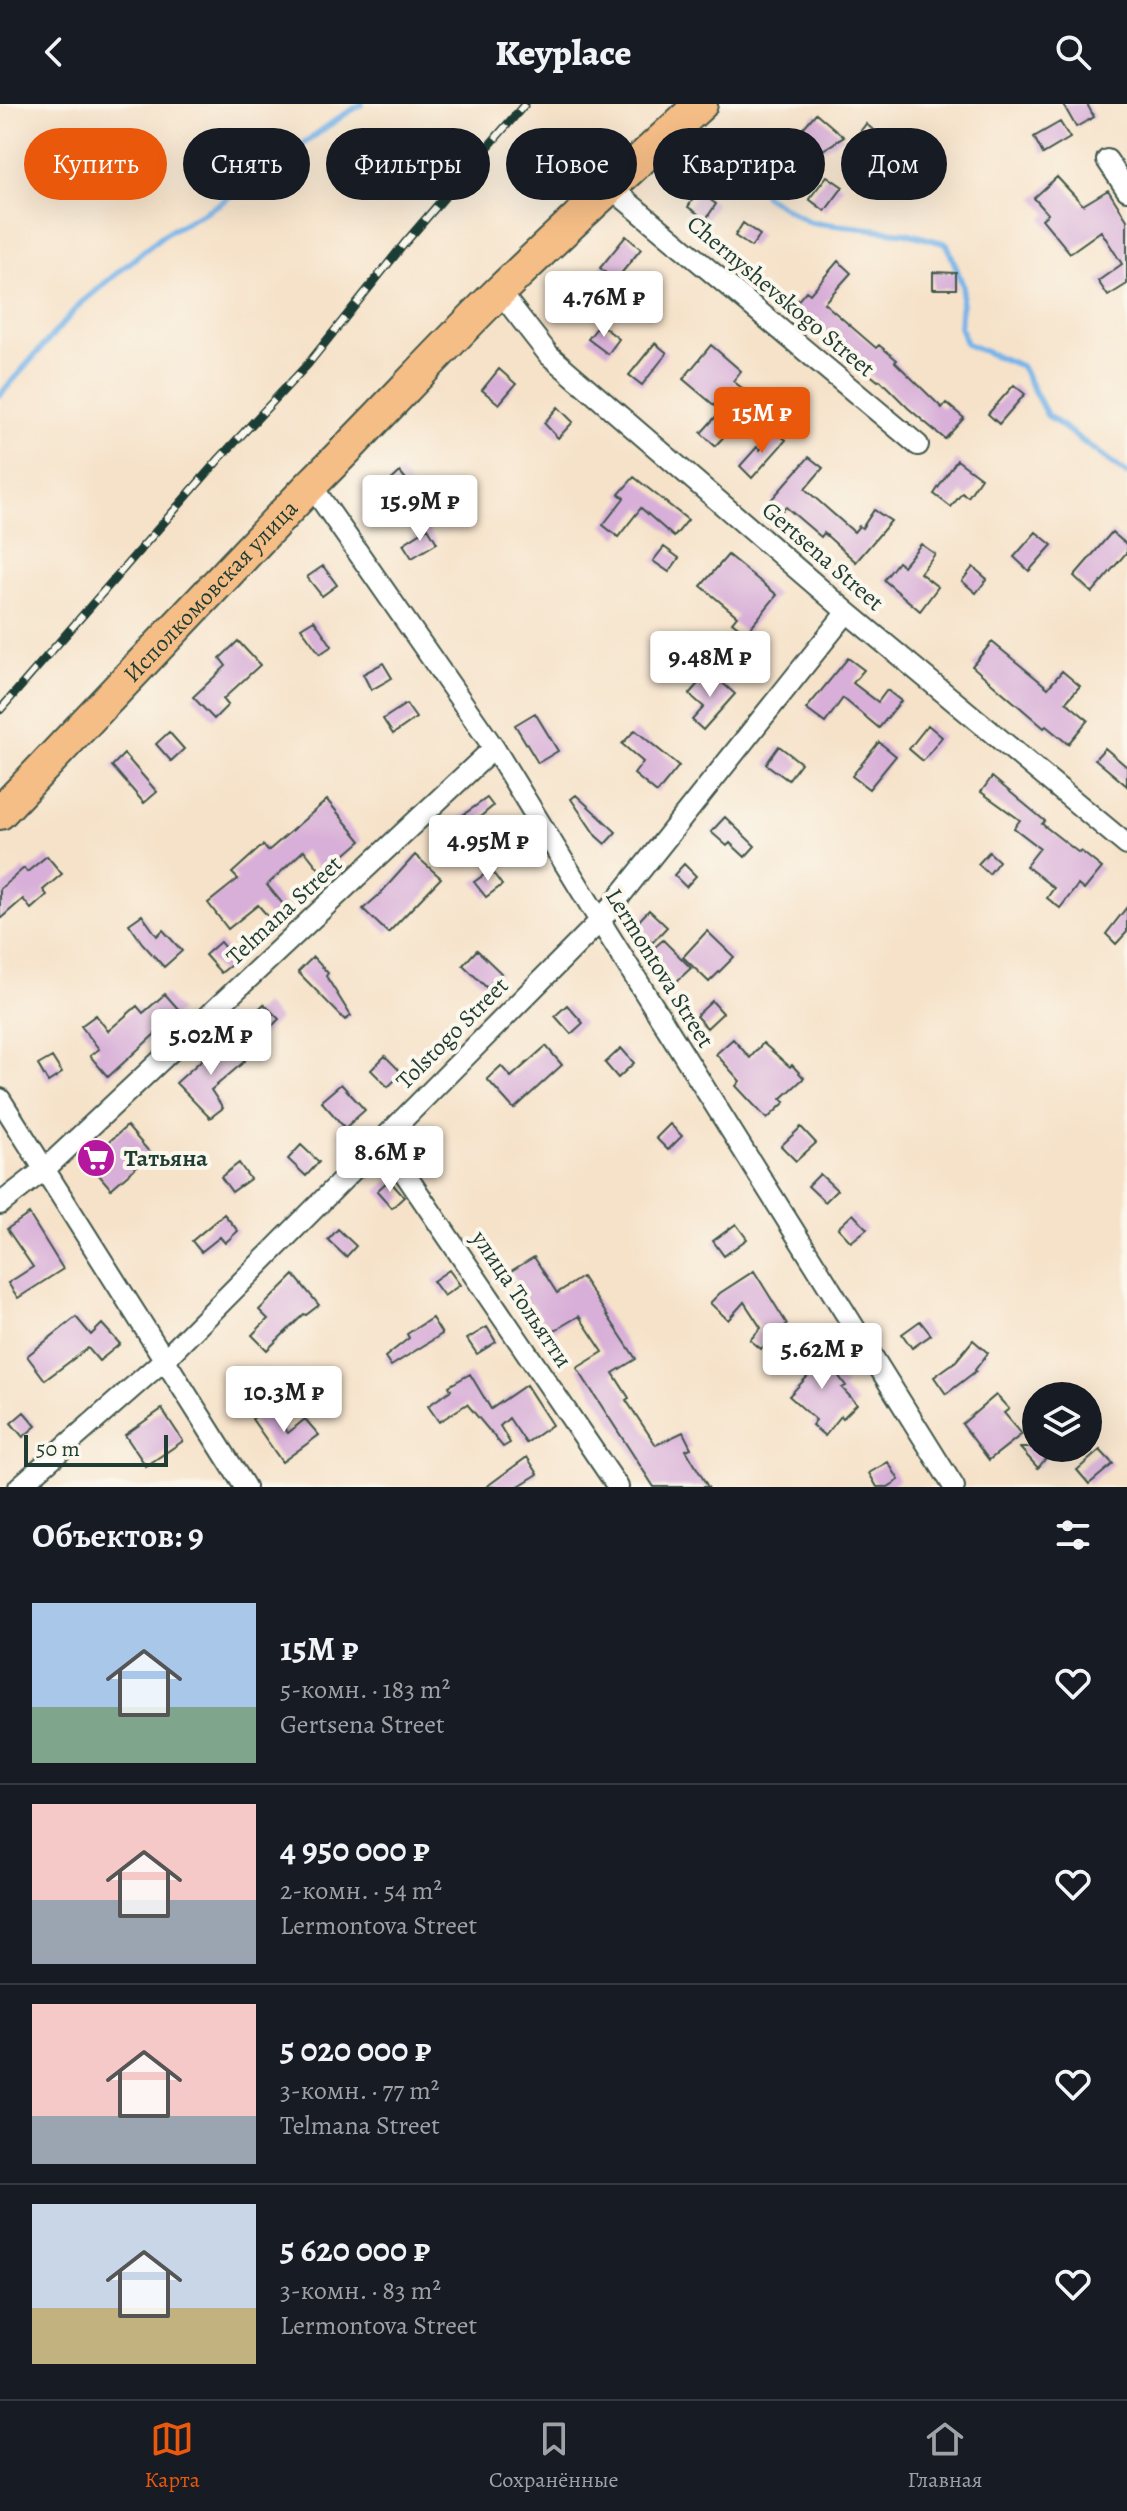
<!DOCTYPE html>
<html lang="ru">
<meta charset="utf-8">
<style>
body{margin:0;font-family:Alegreya,serif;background:#242831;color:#f1f3f6;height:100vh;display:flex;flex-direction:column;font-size:30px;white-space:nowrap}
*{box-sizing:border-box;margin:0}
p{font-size:26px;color:#9ea1a6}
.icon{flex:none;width:44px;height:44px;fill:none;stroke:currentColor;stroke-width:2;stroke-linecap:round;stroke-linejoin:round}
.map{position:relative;height:1383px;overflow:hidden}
.panel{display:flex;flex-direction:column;background:#171b24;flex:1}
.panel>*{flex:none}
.top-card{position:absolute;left:24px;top:24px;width:1080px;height:72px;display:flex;gap:16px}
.buttons{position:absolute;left:1022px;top:1278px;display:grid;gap:16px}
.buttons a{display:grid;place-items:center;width:80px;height:80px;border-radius:50%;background:#171b24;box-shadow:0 8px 32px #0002;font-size:40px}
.scale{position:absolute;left:24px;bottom:20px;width:144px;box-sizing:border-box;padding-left:8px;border:4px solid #1f3d34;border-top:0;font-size:22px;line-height:28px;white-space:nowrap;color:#1f3d34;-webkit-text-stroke:6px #fbf7ec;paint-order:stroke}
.price{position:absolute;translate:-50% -68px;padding:0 18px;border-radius:8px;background:#fff;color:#222;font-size:26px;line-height:52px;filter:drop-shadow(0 2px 4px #0008)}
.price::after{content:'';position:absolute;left:50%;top:48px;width:24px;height:18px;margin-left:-12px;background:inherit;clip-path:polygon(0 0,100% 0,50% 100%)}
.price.on{background:#ea580c;color:#fff}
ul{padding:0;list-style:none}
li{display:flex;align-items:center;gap:24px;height:200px;padding:0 32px}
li+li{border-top:2px solid #363941}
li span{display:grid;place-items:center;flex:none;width:224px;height:160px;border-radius:0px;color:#555}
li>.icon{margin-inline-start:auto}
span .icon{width:96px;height:96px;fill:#fffc;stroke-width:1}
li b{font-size:34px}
h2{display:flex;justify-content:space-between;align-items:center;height:96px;padding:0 32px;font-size:34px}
.chip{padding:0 28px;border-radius:36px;background:#171b24;box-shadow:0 8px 32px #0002;font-size:28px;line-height:72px}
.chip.on{background:#ea580c;color:#fff}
header{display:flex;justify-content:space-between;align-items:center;height:104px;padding:0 32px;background:#171b24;font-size:36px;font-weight:800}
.tabs{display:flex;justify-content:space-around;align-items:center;height:112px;border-top:2px solid #363941;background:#171b24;font-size:22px;color:#9ea1a6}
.tabs a{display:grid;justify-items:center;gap:4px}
.tabs .on{color:#ea580c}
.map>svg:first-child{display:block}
</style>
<header><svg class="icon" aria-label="back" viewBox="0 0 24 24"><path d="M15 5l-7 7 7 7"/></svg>Keyplace<svg class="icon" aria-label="search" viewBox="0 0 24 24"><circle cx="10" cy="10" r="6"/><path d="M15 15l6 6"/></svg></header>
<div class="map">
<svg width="1127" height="1383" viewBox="0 0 1127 1383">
<rect width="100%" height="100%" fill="#fbf7ec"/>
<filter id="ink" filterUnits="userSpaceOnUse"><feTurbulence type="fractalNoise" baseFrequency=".0125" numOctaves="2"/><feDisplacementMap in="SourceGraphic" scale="16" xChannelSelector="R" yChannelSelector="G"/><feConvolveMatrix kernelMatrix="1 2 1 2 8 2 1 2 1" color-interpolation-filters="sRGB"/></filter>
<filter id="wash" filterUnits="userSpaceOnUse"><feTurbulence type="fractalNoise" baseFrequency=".006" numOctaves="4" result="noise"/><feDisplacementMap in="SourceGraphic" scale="32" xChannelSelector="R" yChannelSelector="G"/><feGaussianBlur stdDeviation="1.8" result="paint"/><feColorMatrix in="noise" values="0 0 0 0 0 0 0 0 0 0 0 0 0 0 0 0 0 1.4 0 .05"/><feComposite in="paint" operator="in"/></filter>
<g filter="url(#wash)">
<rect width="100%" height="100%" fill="#f6e2c9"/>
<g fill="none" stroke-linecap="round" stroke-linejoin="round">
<path stroke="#75b3e8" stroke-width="6" d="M711,34l43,26 11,32 44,26 97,11 41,11 16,42 -3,40 6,18 55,22 26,49 80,59
M0,291l80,-91 83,-69 56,-31 123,-88 20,-12"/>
</g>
<g id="blocks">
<path fill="#d8afd8" d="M1063,0h24l7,13 -18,10z
M816,9l28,24 -54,33 -12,-20 15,-10z
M1060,18l10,16 -27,16 -9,-17z
M866,20l46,37 -14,17 -46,-36z
M827,72l16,11 -18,24 -16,-12z
M1057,73l26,28 25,-15 19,30v64l-19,12 -10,-15 24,-17 -21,-33 -31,22 -28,-34 6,-5 -14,-16z
M698,87l18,13 -10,15 -18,-12z
M743,119l17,12 -9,12 -16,-11z
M626,132l15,13 -26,32 -15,-13z
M838,157l13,12 -27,30 52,45 3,-3 18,15 -2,2 47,46 4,-5 18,15 -19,21 -37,-31 -28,-28 -2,1 -88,-71 16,-19 4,3z
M933,168l23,1v16h-23z
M600,220l19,15 -11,15 -20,-15z
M655,239l12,10 -25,32 -13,-10z
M711,241l30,26 -8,10 18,14 -22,28 4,4 -18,19 -14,-13 20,-22 -38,-32z
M499,265l17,15 -17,20 -17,-14z
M1014,281l11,9 -26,30 -11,-10z
M558,303l15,15 -15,16 -14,-15z
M774,327l12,9 -34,38 -12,-12 17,-19 3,3z
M809,353l14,11 -18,21 49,43 5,-6 3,2 12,-18 17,11 -35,41 -32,-29 -3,4 -35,-30 -3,3 -12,-10z
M957,356l24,18 -13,19 -6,-4 -11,14 -17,-13z
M400,368l10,12 -19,18 5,5 -12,10 -15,-16z
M634,373l54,43 -14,17 -33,-29 -23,29 -15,-12 21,-27 -5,-4z
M428,424l9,15 -25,15 -9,-14z
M1036,428l16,13 -23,26 -15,-14z
M1112,428l15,13v7l-35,41 -18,-17z
M921,440l14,10 -15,19 18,14 -18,24 -36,-31 14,-18 5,4z
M664,443l15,11 -10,14 -16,-11z
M728,451l49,40 -31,38 -14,-11 5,-6 -36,-30z
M323,462l14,19 -15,11 -15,-19z
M973,463l14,12 -11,14 -14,-12z
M314,516l18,26 -12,8 -19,-26z
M238,537l22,24 -37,34 5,6 -14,14 -21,-22 33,-31 -6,-8z
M992,538l56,46 14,-17 18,15 -14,16 22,18 -20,24 -22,-18 -2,2 -72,-62z
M848,554l16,12 -11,13 25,19 9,-12 14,11 -22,27 -36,-30 -18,25 -19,-14z
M383,559l9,15 -21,12 -8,-16z
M709,567l26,23 -32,36 -11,-10 12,-13 -15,-13z
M406,600l10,14 -23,16 -10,-15z
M535,609l23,38 -20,12 -23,-38z
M928,621l14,12 -19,24 -14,-12z
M635,626l44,36 -22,27 -23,-19 9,-12 -21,-18z
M169,628l15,17 -13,12 -15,-17z
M879,638l17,14 -27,33 -17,-13z
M779,642l22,17 -13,17 -22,-16z
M1105,644l22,19v19l-32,-27z
M124,650l33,38 -13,11 -32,-37z
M992,673l53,44 -3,3 37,29 2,-2 21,17 -18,22 -6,-5 -18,23 -13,-10 7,-10 -28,-22 14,-18 -26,-20 6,-8 -39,-28z
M576,691l40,37 -11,12 -9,-8 -25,-37z
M487,694l6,8 -13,11 3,6 -19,12 -2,-3 -16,14 -10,-12z
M327,696l34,41 -38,33 -19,-24 -37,35 21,25 -15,12 -15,-17 -30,24 -20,-26 30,-24 -6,-6 31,-28 5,6z
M725,713l30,29 -10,11 -15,-14 -3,3 -16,-14z
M989,748l10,9 -10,13 -11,-10z
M415,751l26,23 -53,55 -25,-24 16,-14z
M47,752l15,18 -19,16 4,5 -16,14 -8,-10 -23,20v-30l24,-21 3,4z
M684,760l12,12 -10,11 -12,-12z
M491,766l11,15 -16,12 -12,-15z
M1127,803v25l-11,12 -10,-10z
M649,806l18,17 -15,16 -18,-17z
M142,811l15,21 6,-6 19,21 -18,16 -22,-24 -13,-19z
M707,827l27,26 -25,25 -26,-25z
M663,836l28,28 -15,14 -28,-29z
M220,838l16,19 -15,12 -16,-18z
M477,846l24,23 -14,15 -24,-23z
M313,853l15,16 -2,3 25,40 -6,4 -47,-48z
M165,890l15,17 -72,66 -18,-21 9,-7 -18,-23 15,-11 12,16 29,-25 6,7z
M712,897l11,12 -16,15 -11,-12z
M264,900l15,15 -17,17 -15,-16z
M567,901l16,18 -12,11 -16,-18z
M226,934l19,23 -34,29 12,18 -13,10 -34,-35z
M733,935l17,19 13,-15 27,24 2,-2 12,13 -23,21 4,3 -18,17 -31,-33 4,-5 -24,-27z
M546,942l16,19 -48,44 -27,-30 14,-13 10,11z
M621,944l13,15 -16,15 -13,-15z
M385,952l17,17 -14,14 -17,-17z
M52,953l10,16 -14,9 -10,-17z
M341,980l24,26 -20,18 -24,-27z
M670,1020l12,12 -14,14 -12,-12z
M127,1022l24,28 -40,35 -24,-28z
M801,1023l15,16 -20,18 -15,-15z
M301,1041l18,17 -13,14 -18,-17z
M239,1059l11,16 -18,13 -11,-15z
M820,1070l17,16 -12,12 -17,-16z
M389,1076l15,17 -12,11 -15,-17z
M29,1110l34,55 -45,29 -10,-15 25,-16 -26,-38z
M224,1110l14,17 -13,12 -5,-6 -19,15 -9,-11z
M853,1110l14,15 -16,13 -13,-14z
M736,1120l11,15 -23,17 -11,-15z
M338,1125l18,17 -10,11 -18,-17z
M534,1153l23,36 25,-16 54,82 -23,14 16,25 -3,2 30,45 27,-13 8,16 -5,2 22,37h-54l-77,-119 26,-16 -24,-36 -29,17 -18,-30 -7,5 -9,-14 6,-5 -11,-18z
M449,1166l11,15 -16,11 -11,-15z
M754,1167l33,53 -26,25 -11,-9 11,-12 -17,-26 -16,18 -18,-17 10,-10z
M294,1171l25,30 -13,10 -2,-1 -37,36 -15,-15 16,-16 -9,-9z
M76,1213l15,18 11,-11 18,20 -21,17 -11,-13 -43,32 -18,-24z
M432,1214l10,16 -51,32 -6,-9 24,-19 -2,-4z
M920,1217l11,14 -19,13 -10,-14z
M487,1223l9,15 -19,12 -10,-15z
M973,1236l15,13 -13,17 1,1 -30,23 -12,-17 22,-16z
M815,1240l31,42 -4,2 15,16 -14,14 -2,-2 -16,20 -13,-11 4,-5 -27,-24 20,-21 -13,-17z
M470,1270l21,35 35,-24 26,40 -26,18 -17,-25 -9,8 10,17 -7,4 -36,-43 -28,18 -11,-16 23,-16 -2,-4z
M996,1291l13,14 -5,4 18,21 -33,26 -27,-36z
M269,1303l19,26 17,-14 14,16 -37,27 -30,-43z
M162,1305l21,32 -37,25 -21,-31z
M24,1308l12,14 -13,11 -12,-14z
M1020,1344h34l-16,20z
M1100,1346l13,14 -24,20 -12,-14z
M527,1353l11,17 -21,13h-31z
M888,1358l11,18 -11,7h-11l-8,-14z"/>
</g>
</g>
<g filter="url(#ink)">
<use href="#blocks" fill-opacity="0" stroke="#3f564a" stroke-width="2"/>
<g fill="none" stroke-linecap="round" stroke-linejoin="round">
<defs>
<path id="minor" d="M1107,56l20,30
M610,83l308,258
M500,188l49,63 298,257 280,233
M311,381l183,263 106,173 354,566
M0,995l245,388
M382,1036l236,347
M0,1100l45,-35 449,-421
M19,1383l146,-128 435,-438 247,-309"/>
<g id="primary">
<path id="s1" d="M0,709l311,-328c64,-63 124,-130 188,-193 66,-64 134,-126 202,-188"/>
</g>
</defs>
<use href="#minor" stroke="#3f564a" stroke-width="24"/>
<use href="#primary" stroke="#3f564a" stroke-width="36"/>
<use href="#minor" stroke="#fff" stroke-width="20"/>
<use href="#primary" stroke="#f6be87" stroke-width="32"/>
<defs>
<path id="rail" d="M0,606l220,-252 88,-94 96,-120 121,-140"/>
</defs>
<use href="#rail" stroke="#1f3d34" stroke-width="9"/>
<use href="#rail" stroke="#fbf7ec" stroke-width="6" stroke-dasharray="18" stroke-linecap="butt"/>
</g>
</g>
<defs>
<symbol id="supermarket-disc" viewBox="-11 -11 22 22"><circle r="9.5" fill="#b5179e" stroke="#fbf7ec"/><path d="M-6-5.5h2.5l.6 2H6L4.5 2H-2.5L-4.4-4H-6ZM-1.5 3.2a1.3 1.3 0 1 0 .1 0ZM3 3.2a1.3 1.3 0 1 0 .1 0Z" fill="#fff"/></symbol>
</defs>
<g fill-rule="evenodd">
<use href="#supermarket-disc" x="74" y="1032" width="44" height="44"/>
</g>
<g text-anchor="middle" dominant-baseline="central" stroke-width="8" stroke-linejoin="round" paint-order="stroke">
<g font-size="24" fill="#1f3d34" stroke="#fbf7ec">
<text transform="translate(781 192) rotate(40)">Chernyshevskogo Street</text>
<text transform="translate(823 452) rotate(41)">Gertsena Street</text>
<text stroke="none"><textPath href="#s1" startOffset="306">Исполкомовская улица</textPath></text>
<text transform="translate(284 806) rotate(-43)">Telmana Street</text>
<text transform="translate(660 864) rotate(58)">Lermontova Street</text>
<text transform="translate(452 929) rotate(-45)">Tolstogo Street</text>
<text transform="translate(522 1195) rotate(56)">улица Тольятти</text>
</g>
<g font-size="24" font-weight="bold" fill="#1f3d34" stroke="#fbf7ec" text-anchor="start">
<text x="124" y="1054">Татьяна</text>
</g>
</g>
</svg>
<div class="buttons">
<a><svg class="icon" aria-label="layers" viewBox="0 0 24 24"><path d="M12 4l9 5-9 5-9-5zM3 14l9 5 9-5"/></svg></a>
</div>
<div class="scale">50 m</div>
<b class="price" style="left:604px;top:235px">4.76M ₽</b>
<b class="price on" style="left:762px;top:351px">15M ₽</b>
<b class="price" style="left:420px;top:439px">15.9M ₽</b>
<b class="price" style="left:710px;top:595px">9.48M ₽</b>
<b class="price" style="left:488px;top:779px">4.95M ₽</b>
<b class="price" style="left:211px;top:973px">5.02M ₽</b>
<b class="price" style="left:390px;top:1090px">8.6M ₽</b>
<b class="price" style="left:822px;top:1287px">5.62M ₽</b>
<b class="price" style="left:284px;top:1330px">10.3M ₽</b>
<div class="top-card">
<a class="chip on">Купить</a>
<a class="chip">Снять</a>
<a class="chip">Фильтры</a>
<a class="chip">Новое</a>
<a class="chip">Квартира</a>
<a class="chip">Дом</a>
</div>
</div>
<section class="panel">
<h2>Объектов: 9<svg class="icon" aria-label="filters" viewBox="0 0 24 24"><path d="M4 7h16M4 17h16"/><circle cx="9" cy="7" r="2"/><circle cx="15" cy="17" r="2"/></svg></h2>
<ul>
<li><span style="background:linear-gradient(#a9c7e8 65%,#7fa58c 0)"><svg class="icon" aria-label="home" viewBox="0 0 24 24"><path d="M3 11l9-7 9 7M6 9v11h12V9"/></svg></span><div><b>15M ₽</b><p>5-комн. · 183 m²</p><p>Gertsena Street</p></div><svg class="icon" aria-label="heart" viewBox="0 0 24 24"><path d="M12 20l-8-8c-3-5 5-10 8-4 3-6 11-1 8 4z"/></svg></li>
<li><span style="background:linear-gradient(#f6c9c9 60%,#9aa5b1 0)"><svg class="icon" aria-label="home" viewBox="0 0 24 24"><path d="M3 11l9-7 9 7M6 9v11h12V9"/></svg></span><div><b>4 950 000 ₽</b><p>2-комн. · 54 m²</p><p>Lermontova Street</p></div><svg class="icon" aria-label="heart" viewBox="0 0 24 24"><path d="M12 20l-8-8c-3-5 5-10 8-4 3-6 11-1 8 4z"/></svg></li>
<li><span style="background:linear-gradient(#f6c9c9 70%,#9aa5b1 0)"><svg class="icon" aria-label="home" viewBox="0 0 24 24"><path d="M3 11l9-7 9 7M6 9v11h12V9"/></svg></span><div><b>5 020 000 ₽</b><p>3-комн. · 77 m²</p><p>Telmana Street</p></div><svg class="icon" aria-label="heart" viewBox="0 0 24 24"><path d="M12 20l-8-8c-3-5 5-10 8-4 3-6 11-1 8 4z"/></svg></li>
<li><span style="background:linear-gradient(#c9d6e8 65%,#c2b280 0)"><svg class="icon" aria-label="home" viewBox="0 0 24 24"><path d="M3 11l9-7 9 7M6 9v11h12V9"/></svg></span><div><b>5 620 000 ₽</b><p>3-комн. · 83 m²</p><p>Lermontova Street</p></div><svg class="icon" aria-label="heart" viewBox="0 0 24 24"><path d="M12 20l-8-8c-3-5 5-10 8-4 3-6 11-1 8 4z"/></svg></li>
</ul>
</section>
<nav class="tabs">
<a class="on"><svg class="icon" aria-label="map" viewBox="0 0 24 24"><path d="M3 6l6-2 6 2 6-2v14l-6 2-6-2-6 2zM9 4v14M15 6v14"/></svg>Карта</a>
<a><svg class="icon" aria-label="saved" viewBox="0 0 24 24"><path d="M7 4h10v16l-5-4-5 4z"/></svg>Сохранённые</a>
<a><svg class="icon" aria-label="home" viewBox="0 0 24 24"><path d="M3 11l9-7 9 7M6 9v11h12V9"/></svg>Главная</a>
</nav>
